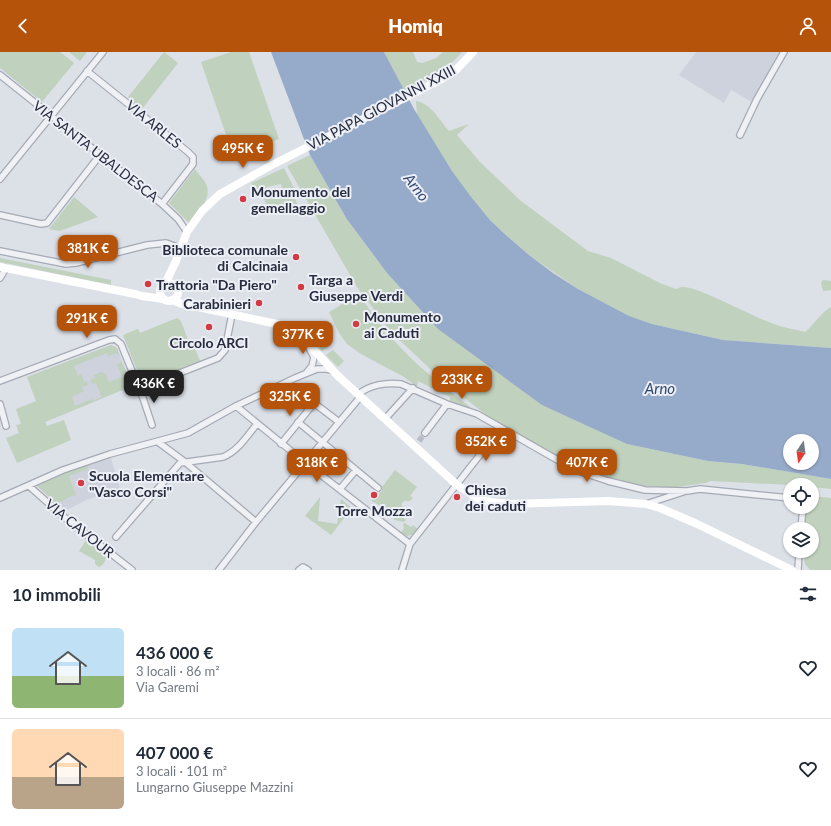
<!DOCTYPE html>
<html lang="it">
<meta charset="utf-8">
<style>
body{margin:0;font-family:Lato,sans-serif;background:#f2f2f3;color:#1f2937;height:100vh;display:flex;flex-direction:column;font-size:15px;white-space:nowrap}
*{box-sizing:border-box;margin:0}
p{font-size:13px;color:#747a83}
.icon{flex:none;width:22px;height:22px;fill:none;stroke:currentColor;stroke-width:2;stroke-linecap:round;stroke-linejoin:round}
.map{position:relative;height:518px;overflow:hidden}
.panel{display:flex;flex-direction:column;background:#fff;flex:1}
.panel>*{flex:none}
.needle{width:26px;rotate:193deg}
.tools{position:absolute;left:783px;top:382px;display:grid;gap:8px}
.tools a{display:grid;place-items:center;width:36px;height:36px;border-radius:50%;background:#fff;box-shadow:0 1px 3px #0004;font-size:20px}
.price{position:absolute;translate:-50% -34px;padding:0 9px;border-radius:8px;background:#b45309;color:#fff;font-size:13px;line-height:26px;filter:drop-shadow(0 1px 2px #0008)}
.price::after{content:'';position:absolute;left:50%;top:24px;width:12px;height:9px;margin-left:-6px;background:inherit;clip-path:polygon(0 0,100% 0,50% 100%)}
.price.selected{background:#222;color:#fff}
ul{padding:0;list-style:none}
li{display:flex;align-items:center;gap:12px;height:100px;padding:0 12px}
li+li{border-top:1px solid #e0e1e3}
li span{display:grid;place-items:center;flex:none;width:112px;height:80px;border-radius:6px;color:#555}
li>.icon{margin-inline-start:auto}
span .icon{width:48px;height:48px;fill:#fffc;stroke-width:1}
li b{font-size:17px}
h2{display:flex;justify-content:space-between;align-items:center;height:48px;padding:0 12px;font-size:17px}
header{display:flex;justify-content:space-between;align-items:center;height:52px;padding:0 12px;background:#b45309;color:#fff;font-size:18px;font-weight:800}
.map>svg:first-child{display:block}
</style>
<header><svg class="icon" aria-label="back" viewBox="0 0 24 24"><path d="M15 5l-7 7 7 7"/></svg>Homiq<svg class="icon" aria-label="person" viewBox="0 0 24 24"><circle cx="12" cy="8" r="4"/><path d="M4 21q1-7 8-7t8 7"/></svg></header>
<div class="map">
<svg width="831" height="518" viewBox="0 0 831 518">
<rect width="100%" height="100%" fill="#dce0e7"/>
<path fill="#ced2dc" d="M696,0h84l-28,50 -21,-12 -7,13 -45,-28z
M111,293l6,3 15,38 -87,36 -18,-45z
M111,406l9,31 -34,11 -21,11 -28,-25 33,-15z"/>
<path fill="#c0d1bd" d="M0,0h60l14,11 -32,39 -42,-34z
M69,0h18l-7,9z
M164,0l14,11 -36,46 -14,-12z
M231,0h18l30,87 -46,16 -32,-93z
M384,0h29l4,10 5,1 6,-2 8,-3 7,-6h19l-13,14 -13,9 -32,16z
M416,49c15,2 24,20 33,30l20,-7 -12,11 23,27 41,39 67,50 23,7 49,25 16,6c2,0 4,-2 6,-2 14,-2 73,31 92,37 10,4 20,5 31,8 10,-8 15,-19 26,-25v41l-108,-8 -71,-16 -24,-8 -50,-27 -49,-34 -39,-35 -18,-22 -20,-27 -35,-56z
M310,103l35,62 42,56 51,56 189,115 81,17 34,3 89,15v10l-19,-2v-2h-22l-79,-4 -6,2 -35,5 -27,-2 -37,-9 -30,-11 -50,-27 -41,-25 -42,-33 -52,-49 -34,-45 -70,-121z
M284,116l10,20 -12,1 -1,-5 -14,3v4l-5,2 -2,-4 -5,2 -4,-8z
M195,117c3,5 9,10 11,15 7,13 -9,30 -16,40l-21,-21z
M291,139l7,14h-17l-14,3 -4,-13 5,-1 1,4 14,-2 -1,-4z
M74,145l24,20 -38,14 -11,-2z
M0,206l111,22v5l-111,-23z
M823,228l8,1v9l-8,1 -2,-8z
M359,242c12,18 25,37 41,53 22,24 49,43 75,64l-25,-10v-4l-32,-16 -1,6 -13,-10 -43,-23 -14,-10 -8,-11 -10,-21z
M177,266l4,3 8,22 3,-1 8,19 -58,22 -19,-48 15,-6 2,4z
M312,272l17,22 -7,5 -18,-22z
M111,293l6,3 2,6 -1,1 -1,-2 -9,3 -1,-3 -33,13 4,10 3,-2 3,8 3,-1 1,4 -6,2 2,4 -12,6 3,9 17,-7 1,2 9,-4 -6,-14 -4,1 -2,-4 5,-2 -1,-3 8,-3 2,2 1,-1 4,9 13,-5 -5,-13 5,-2 10,24 -87,36 2,4 17,-6 7,20 -54,23 -11,-25 13,-5 -3,-8 5,-1 -5,-15 20,-8 -9,-24z
M333,298l11,11 -6,6 -12,-12z
M87,413l1,4 -19,7 7,19 -7,2 -12,7 -20,-18 33,-15z
M395,418l22,17 -7,9 3,2 -3,3h-6l-3,3 3,5 -6,5 8,6 -2,2 -9,-2c-8,-7 -14,-16 -24,-19l11,-10v-4z
M812,444l19,2v72h-21l-5,-6 -2,-13h9v-22h-8l1,-22h7z
M320,445l-2,24 19,3 4,-25 11,9 -21,27 -26,-19z
M405,471l6,4 2,-2 5,4 -3,5 -8,2 -6,-3 3,-5 -1,-4z
M86,488l20,15c0,5 -2,10 -7,12l-4,-3v-4l-16,-9z"/>
<path fill="#96aac9" fill-rule="evenodd" d="M271,0h113l30,57 38,62 20,27 18,22 16,15 23,20 24,18 25,16 51,27 23,8 71,16 108,8v131l-89,-15 -34,-3 -81,-17 -85,-39 -104,-76 -51,-56 -41,-55 -36,-63zM790,389h22v22h-22z"/>
<g fill="none" stroke-linecap="round" stroke-linejoin="round">
<path stroke="#b8bcc5" stroke-width="5.5" stroke-dasharray="5.5 3" stroke-linecap="butt" d="M419,389l6,-8"/>
<defs>
<path id="street" d="M87,19l101,81 5,5v7l-31,40
M0,23l162,129 16,15 9,13
M740,83l17,-36 27,-47
M0,127l103,-127
M0,163l41,9 6,-1 53,-68
M0,199l66,13 10,-1 71,-18 19,-2 14,5
M0,226l6,-10
M307,320l5,-6 2,-9 -5,-9
M0,329l109,-41 6,-1 6,5 22,54 9,27
M139,337l79,-31 7,-8 7,-36
M359,342c10,-9 28,-12 42,-10l46,20 30,10 98,56 33,11 37,9 42,1 13,-2 90,9
M0,352l6,22
M236,354l71,58 103,80
M385,367l28,-31
M298,370l80,66
M425,381l22,-29
M158,390l27,20 71,60
M281,392l33,-41 25,19
M307,412l20,-3 11,-6
M29,434l35,31 68,53
M340,437l16,-19
M0,446l63,-28 47,-16 78,-21 48,-27 59,-28 22,-9h9l6,1
M646,452l37,-12
M801,477l2,-22
M116,485l64,-74 43,-6c15,-6 24,-21 34,-33
M219,518l37,-48 105,-126
M299,518l4,-3 5,3
M402,518l8,-26 91,-116
M798,518l1,-19"/>
</defs>
<use href="#street" stroke="#a5aab4" stroke-width="8"/>
<use href="#street" stroke="#eff1f5" stroke-width="5.5"/>
<path stroke="#fff" stroke-width="8" d="M0,215l135,27 7,2 21,3
M160 240a9 9 0 1 1 18 0a9 9 0 1 1-18 0Z
M165,232l11,-23 11,-29 15,-21 18,-17 50,-28 172,-87 14,-9 17,-18
M172,248l18,7h8l79,17 19,6 41,45 120,110 20,13 14,4 19,2 98,-3 38,3 14,4 35,15 97,47"/>
</g>
<g fill="#d23b44" stroke="#eceff5" stroke-width="1.5">
<circle cx="243" cy="147" r="4"/>
<circle cx="296" cy="205" r="4"/>
<circle cx="148" cy="232" r="4"/>
<circle cx="301" cy="235" r="4"/>
<circle cx="259" cy="251" r="4"/>
<circle cx="356" cy="272" r="4"/>
<circle cx="209" cy="275" r="4"/>
<circle cx="81" cy="431" r="4"/>
<circle cx="374" cy="443" r="4"/>
<circle cx="457" cy="445" r="4"/>
</g>
<g text-anchor="middle" dominant-baseline="central" stroke-width="4" stroke-linejoin="round" paint-order="stroke">
<g font-size="14" fill="#262c3e" stroke="#eceff5">
<text transform="translate(381 55) rotate(-28)">VIA PAPA GIOVANNI XXIII</text>
<text transform="translate(154 72) rotate(39)">VIA ARLES</text>
<text transform="translate(96 99) rotate(38)">VIA SANTA UBALDESCA</text>
<text transform="translate(80 476) rotate(39)">VIA CAVOUR</text>
</g>
<g font-size="14" font-weight="bold" fill="#262c3e" stroke="#eceff5" text-anchor="start">
<text x="251" y="139">Monumento del<tspan x="251" dy="16">gemellaggio</tspan></text>
<text x="288" y="197" text-anchor="end">Biblioteca comunale<tspan x="288" dy="16">di Calcinaia</tspan></text>
<text x="309" y="227">Targa a<tspan x="309" dy="16">Giuseppe Verdi</tspan></text>
<text x="156" y="232">Trattoria "Da Piero"</text>
<text x="251" y="251" text-anchor="end">Carabinieri</text>
<text x="364" y="264">Monumento<tspan x="364" dy="16">ai Caduti</tspan></text>
<text x="209" y="290" text-anchor="middle">Circolo ARCI</text>
<text x="89" y="423">Scuola Elementare<tspan x="89" dy="16">"Vasco Corsi"</tspan></text>
<text x="465" y="437">Chiesa<tspan x="465" dy="16">dei caduti</tspan></text>
<text x="374" y="458" text-anchor="middle">Torre Mozza</text>
</g>
<g font-size="15" font-style="italic" fill="#2f4773" stroke="#eceff5">
<text transform="translate(417 135) rotate(52)">Arno</text>
<text x="660" y="336">Arno</text>
</g>
</g>
</svg>
<div class="tools">
<a><svg class="needle" viewBox="-14 -14 28 28"><path d="M0-13l5 13h-10z" fill="#e53935"/><path d="M0 13l5-13h-10z" fill="#747a83"/></svg></a>
<a><svg class="icon" aria-label="locate" viewBox="0 0 24 24"><circle cx="12" cy="12" r="6"/><path d="M12 2v4M12 18v4M2 12h4M18 12h4"/></svg></a>
<a><svg class="icon" aria-label="layers" viewBox="0 0 24 24"><path d="M12 4l9 5-9 5-9-5zM3 14l9 5 9-5"/></svg></a>
</div>
<b class="price" style="left:243px;top:117px">495K €</b>
<b class="price" style="left:88px;top:217px">381K €</b>
<b class="price" style="left:87px;top:287px">291K €</b>
<b class="price" style="left:303px;top:303px">377K €</b>
<b class="price" style="left:462px;top:348px">233K €</b>
<b class="price selected" style="left:154px;top:352px">436K €</b>
<b class="price" style="left:290px;top:365px">325K €</b>
<b class="price" style="left:486px;top:410px">352K €</b>
<b class="price" style="left:317px;top:431px">318K €</b>
<b class="price" style="left:587px;top:431px">407K €</b>
</div>
<section class="panel">
<h2>10 immobili<svg class="icon" aria-label="filters" viewBox="0 0 24 24"><path d="M4 7h16M4 17h16"/><circle cx="9" cy="7" r="2"/><circle cx="15" cy="17" r="2"/></svg></h2>
<ul>
<li><span style="background:linear-gradient(#bfe0f5 60%,#8fb573 0)"><svg class="icon" aria-label="home" viewBox="0 0 24 24"><path d="M3 11l9-7 9 7M6 9v11h12V9"/></svg></span><div><b>436 000 €</b><p>3 locali · 86 m²</p><p>Via Garemi</p></div><svg class="icon" aria-label="heart" viewBox="0 0 24 24"><path d="M12 20l-8-8c-3-5 5-10 8-4 3-6 11-1 8 4z"/></svg></li>
<li><span style="background:linear-gradient(#ffd9b3 60%,#b9a48a 0)"><svg class="icon" aria-label="home" viewBox="0 0 24 24"><path d="M3 11l9-7 9 7M6 9v11h12V9"/></svg></span><div><b>407 000 €</b><p>3 locali · 101 m²</p><p>Lungarno Giuseppe Mazzini</p></div><svg class="icon" aria-label="heart" viewBox="0 0 24 24"><path d="M12 20l-8-8c-3-5 5-10 8-4 3-6 11-1 8 4z"/></svg></li>
</ul>
</section>
